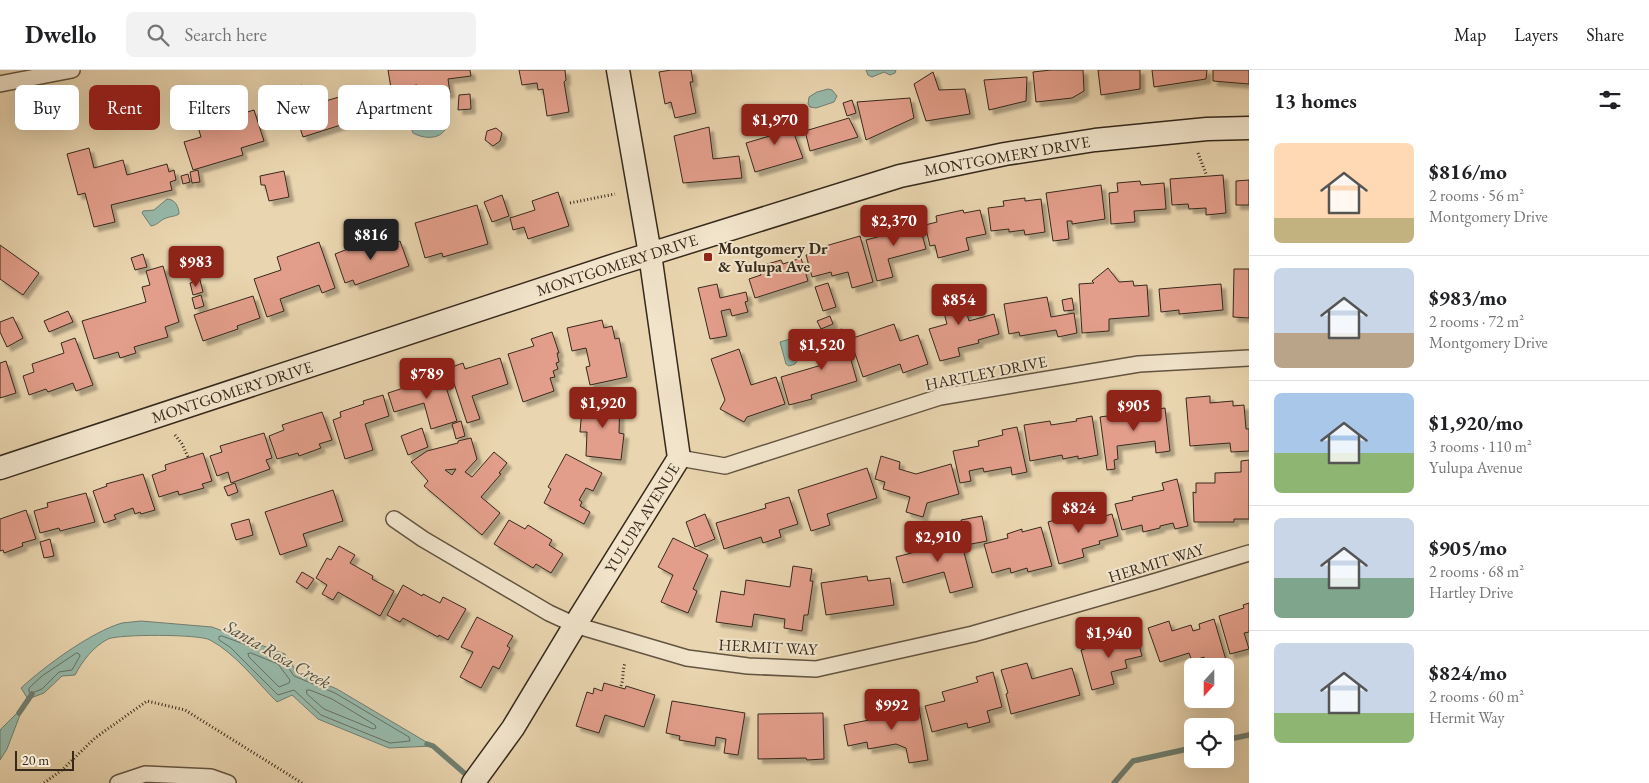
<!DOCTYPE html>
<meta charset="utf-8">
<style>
body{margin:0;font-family:"EB Garamond",serif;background:#f2f2f2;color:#202124;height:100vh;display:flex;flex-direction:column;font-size:19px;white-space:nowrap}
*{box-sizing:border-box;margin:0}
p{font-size:16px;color:#757577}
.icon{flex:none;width:28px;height:28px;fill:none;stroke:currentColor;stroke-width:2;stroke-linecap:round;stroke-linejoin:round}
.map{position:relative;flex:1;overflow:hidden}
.side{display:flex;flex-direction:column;background:#fff;width:400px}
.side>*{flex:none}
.hud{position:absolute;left:15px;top:15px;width:475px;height:45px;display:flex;gap:10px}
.needle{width:32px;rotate:201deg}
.controls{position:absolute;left:1184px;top:588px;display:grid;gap:10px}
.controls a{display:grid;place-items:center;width:50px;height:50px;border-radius:8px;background:#fff;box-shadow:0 5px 20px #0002;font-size:25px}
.scale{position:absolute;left:15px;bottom:12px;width:59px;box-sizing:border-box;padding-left:5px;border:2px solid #36291c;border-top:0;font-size:14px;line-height:18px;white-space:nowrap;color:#36291c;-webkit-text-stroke:4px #f1e4cb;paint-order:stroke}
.price{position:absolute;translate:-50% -42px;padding:0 11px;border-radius:5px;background:#8f2418;color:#fff;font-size:16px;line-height:32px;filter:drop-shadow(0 1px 2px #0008)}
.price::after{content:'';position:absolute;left:50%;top:30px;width:15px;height:11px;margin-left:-8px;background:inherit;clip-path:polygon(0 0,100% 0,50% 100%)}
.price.on{background:#222;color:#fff}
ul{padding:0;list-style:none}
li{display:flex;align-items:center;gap:15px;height:125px;padding:0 25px}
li+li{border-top:1px solid #e0e0e0}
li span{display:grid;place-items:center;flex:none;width:140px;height:100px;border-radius:8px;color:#555}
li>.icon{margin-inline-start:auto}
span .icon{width:60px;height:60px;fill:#fffc;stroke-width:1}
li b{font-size:21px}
h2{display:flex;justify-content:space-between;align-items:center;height:60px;padding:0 25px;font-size:21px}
.pill{padding:0 18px;border-radius:8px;background:#fff;box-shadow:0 5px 20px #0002;font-size:18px;line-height:45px}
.pill.on{background:#8f2418;color:#fff}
header{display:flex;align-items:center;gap:30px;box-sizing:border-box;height:70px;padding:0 25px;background:#fff;border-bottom:1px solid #e0e0e0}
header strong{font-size:24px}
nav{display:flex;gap:28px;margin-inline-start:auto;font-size:18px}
.search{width:350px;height:45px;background:#f2f2f2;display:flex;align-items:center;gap:12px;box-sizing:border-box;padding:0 18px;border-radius:8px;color:#757577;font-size:19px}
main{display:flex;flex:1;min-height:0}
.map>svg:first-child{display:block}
</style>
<header>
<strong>Dwello</strong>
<div class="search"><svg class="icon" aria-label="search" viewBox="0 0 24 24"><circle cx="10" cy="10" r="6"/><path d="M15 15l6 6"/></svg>Search here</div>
<nav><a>Map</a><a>Layers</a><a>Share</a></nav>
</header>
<main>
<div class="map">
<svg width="1249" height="713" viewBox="0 0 1249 713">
<defs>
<filter id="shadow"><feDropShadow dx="4.5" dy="4.5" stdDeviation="1" flood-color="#0004"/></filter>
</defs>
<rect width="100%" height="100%" fill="#e9d5af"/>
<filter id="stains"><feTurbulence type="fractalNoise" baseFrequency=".004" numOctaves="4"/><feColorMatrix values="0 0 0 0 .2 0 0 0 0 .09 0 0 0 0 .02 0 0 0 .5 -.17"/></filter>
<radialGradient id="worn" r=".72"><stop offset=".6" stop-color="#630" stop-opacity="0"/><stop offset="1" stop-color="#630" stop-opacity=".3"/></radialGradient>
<path fill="#97b9aa" stroke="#707f71" d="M866,0h30l-1,3 -5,2 -6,-3 -12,5 -4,-2z
M828,19l4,1 5,6 -3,6 -18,6 -6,-1 -2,-3 1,-7 8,-5z
M419,47c4,1 7,5 10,6 5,1 8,-3 14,-2l3,7c-6,12 -22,11 -33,5l-3,-8 5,-7z
M167,129c8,0 12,8 12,15 -5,3 -8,2 -13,4 -6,2 -8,7 -15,8l-9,-13 1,-2 11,-1z
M800,266l6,2 -2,11 4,4 -4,5 -4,-1 -5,7 -6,2 -3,-2 -6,-22z
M141,551l71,6 73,27 12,18 40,17 96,57 -44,2 -71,-29 -26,-24 -15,7c-20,-20 -42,-49 -67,-62 -10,-6 -91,-6 -102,-1 -15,8 -25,21 -33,36l-13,1 -18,17 -16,6 -7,-11c24,-22 70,-56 101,-65 6,-1 13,-1 19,-2z
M23,637l-16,42 -7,11v-30z"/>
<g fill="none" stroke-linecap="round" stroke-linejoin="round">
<path stroke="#667163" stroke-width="1" d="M222,566l60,22 12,18 41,17 74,44 1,4 -20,2 -69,-28 -27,-25 -16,5 -48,-48 -11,-7v-3z
M77,583l2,1 1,2 -8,14 -13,2 -17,17 -10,4 -3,-1v-4l13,-12z
M251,583l27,11 12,16 -1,3 -10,4 -30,-30 -1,-3z
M307,620h3l22,9 43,26 1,3 -3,1 -49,-20 -17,-15z"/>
<path stroke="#707f71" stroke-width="5.5" d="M19,643l13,-19
M1225,670l24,-5
M427,674l6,2 37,32
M1114,713l19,-22 59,-13"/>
</g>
<path fill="#e39e8b" stroke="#36291c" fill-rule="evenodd" filter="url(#shadow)" d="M388,0h82l1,6 -23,3 2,14 -18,3 -1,-7 -13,2 -1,-6 -13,2 1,5 -13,2z
M519,0h46l1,10 -2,2 5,30 -22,4 -4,-27 -5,1 -1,-7 -15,2z
M671,0h20l2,12h-3l6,31 -21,5 -4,-16 -6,2 -6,-32z
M1051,0h32l1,21 -12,7 -36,4 -3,-30z
M1098,0h42v19l-39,6z
M1152,0h55l-1,9 -52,8z
M1213,0h36v14l-36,-3z
M933,2l6,18 26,-1 5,25 -44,7 -12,-37z
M1027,7l-1,24 -37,9 -5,-30z
M302,15l6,21 66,-19 2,7 5,-2 3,8 -43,13 3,11 -41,13 -10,-30 -10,3 -5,-17z
M470,24l1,15 -13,1 1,-15z
M910,28l4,20 -48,22 -9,-38z
M852,30l4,13 -9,3 -4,-13z
M254,40l10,31 -23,7 2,7 -50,15 -9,-28 17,-5 -3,-10z
M786,42l17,46 -48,14 -9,-29 27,-8 -5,-16z
M849,48l9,19 -48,14 -5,-20z
M709,57l4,32 26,-3 3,22 -59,5 -9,-47z
M496,58l6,5 -2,8 -7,5 -8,-6 2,-9z
M89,78l5,20 29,-8 4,15 40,-11 2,8 5,-2 2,10 -6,2 2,8 -61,15 4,17 -21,5 -9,-34 -7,2 -11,-41z
M198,100l2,12 -8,1 -2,-11z
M284,101l5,26 -20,4 -4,-16h-4l-1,-9z
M188,104l2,8 -7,2 -2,-8z
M1223,105l3,38 -20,2v-7l-17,1 -1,-5 -16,1 -2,-26z
M1249,110v25h-13v-24z
M1140,111l1,4 23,-2 2,26 -32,2 1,11 -24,2 -2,-31 9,-1 -1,-9z
M1101,115l4,34 -33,5v-3h-5l2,18 -16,2 -7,-48z
M558,122l11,34 -41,13 -4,-12 -11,3 -3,-12 25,-8 -3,-9z
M502,125l7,21 -17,6 -8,-20z
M1025,128v3l16,-2 4,33 -20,3 -1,-5 -15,2v-3l-18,2 -3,-23 16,-2 -1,-5z
M477,135l11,39 -45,13 -1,-4 -17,5 -10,-35z
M963,140l1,3 16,-3 6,24 -20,4 3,12 -31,8 -3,-13 -5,1 -5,-21 12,-3 -1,-6z
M918,150l8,29 -38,10 5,18 -16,4 -11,-41 15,-4 -1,-6z
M860,166l13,46 -21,6 -4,-16 -16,4 -1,-4 -19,5 -6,-22 16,-5v-3z
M386,167l3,8 11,-4 9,25 -54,19 -2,-5 -8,3 -10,-29 23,-9 2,5 13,-5 -1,-3z
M319,172l16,46 -13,5 -3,-8 -39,14 4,12 -17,6 -13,-38 27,-9 -4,-13z
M0,175l39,28 -16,22 -23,-16z
M143,184l4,13 -12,3 -4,-12z
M801,188l7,23 -53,17 -6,-19 12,-4 -2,-4 6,-2 -1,-4 17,-5 2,4z
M163,196l16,56 -14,5 3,10 -34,10 2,6 -16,5 -2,-6 -24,7 -12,-38 64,-19 -4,-15 8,-2 -4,-14z
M1108,198l11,14 14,-1 1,5 13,-1 2,31 -40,3v12l-27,2 -3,-49 15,-1 -2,-2z
M1234,199h15v49l-16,-1z
M200,210l3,12 -10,3 -3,-12z
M828,213l8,24 -13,4 -8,-24z
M717,214l3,14 26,-6 2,9 -3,1 3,10 -16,4 -2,-7 -9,2 6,25 -17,3 -12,-51z
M1221,214l2,26 -44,4v-4l-18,2 -2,-23z
M959,216l10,35 25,-7 5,20 -21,6 1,3 -21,5 2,8 -20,5 -11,-32 18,-5 -7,-26 -4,1 -2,-6z
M201,225l3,11 -9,3 -3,-11z
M253,226l7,22 -23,8 1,3 -35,12 -9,-26z
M1047,227l4,20 23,-4 3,20 -19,4 -2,-7 -36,6 -1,-4 -10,2 -5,-30z
M1072,228l2,12 -10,1 -2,-11z
M68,241l5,11 -24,10 -5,-11z
M830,246l3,8 -12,5 -4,-8z
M13,247l10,21 -16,9 -7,-15v-10z
M602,250l2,8 8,-2 3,13 4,-1 8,39 -37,8 -4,-18 4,-1 -4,-18 -14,3 -5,-23z
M894,254l6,17 18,-6 10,29 -25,9 -3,-9 -37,13 -13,-38z
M842,259l15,52 -46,14 1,4 -23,6 -8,-28 44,-13 -8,-28z
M552,262l7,21h-2l2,9 -3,1 2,6 -5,2 2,6 -5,1 4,13 -31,11 -15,-48 26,-8 -3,-7z
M75,268l18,47 -17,6 -3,-8 -25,9 -2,-3 -17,6 -6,-19 11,-4 -2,-8 32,-11 -3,-10z
M739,279l12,36 25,-8 9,27 -38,13 -3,5 -24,-13 5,-9 -14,-41z
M500,288l8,26 -36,12 8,23 -13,4 -18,-55 14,-5 2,6z
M6,291l10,32 -16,5v-35z
M441,302l16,49 -26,8 -7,-26 -30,9 -6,-19 37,-12 -1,-4z
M383,325l6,21 -24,8 8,26 -28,9 -12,-39 8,-3 -1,-5 24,-8 -1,-3z
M1210,326v7l23,-2v5l11,-1 2,24h3v22l-18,1 -1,-9 -40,3 -4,-48z
M597,327l23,2 -1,34 5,1 -3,26 -35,-4 1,-24h-7l2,-24 14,2z
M1165,338l5,43 -14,2 -1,-12 -38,5 1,13 -4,1 1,9 -8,1 -7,-53z
M322,342l10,28 -13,4 2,4 -22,8 -1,-3 -21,6 -8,-23 15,-6 -2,-5z
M1092,346l6,39 -20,4v-3l-15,3 -1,-4 -32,6 -6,-36 26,-4 1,4 26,-4 -1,-2z
M461,351l4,15 -9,3 -4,-15z
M1017,357l10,45 -15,3 -1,-8 -27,5 -1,-4 -14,3 2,10 -11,2 -7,-32 26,-5 -1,-5 25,-6 -1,-5z
M422,358l6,19 -20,8 -7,-19z
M264,363l8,25 -6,2 4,9 -39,14 -3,-11 -11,4 -7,-20 12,-4 -2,-6z
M471,368l6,21 -12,13 7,5 22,-25 13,11 -8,10 2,1 -20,23 19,16 -18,22 -58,-49 4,-5 -17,-19 16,-11 31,-8v-2zM456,399l-4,6 -7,-5z
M203,383l9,28 -10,3 2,4 -25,7 -1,-4 -19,6 -7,-22 14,-5 -1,-5z
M566,384l36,19 -9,18 -7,-3 -7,12 3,2 -2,4 10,6 -6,12 -40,-21 7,-14 -3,-2z
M881,386l19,6 -1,7 17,5 35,-10 8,30 -32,9 -4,14 -17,-5 4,-15 -27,-8 2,-7 -10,-3z
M1249,390v59h-15v3h-40l-1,-30 3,1v-10h19v-10l26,-1v-11z
M867,398l10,30 -50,16 3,11 -19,6 -13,-41z
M143,404l12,36 -14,4 -1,-2 -5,2 -2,-6 -19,7 2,4 -12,4 -11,-32 14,-5 -1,-2z
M1177,409l11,47 -13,3 -2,-6 -13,3v2l-17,4 -1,-7 -20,5 -7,-26 18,-4 -1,-3 32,-7 -2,-7z
M235,413l3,9 -10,4 -4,-9z
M333,420l10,31 -40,13 4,12 -27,9 -15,-43z
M86,423l9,29 -35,9 -1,-3 -19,5 -6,-22 14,-4 -1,-4z
M789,427l9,27 -19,6 2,7 -18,6 -2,-6 -37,12 -8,-26 50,-15 -1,-4z
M1070,436l5,18 37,-10 6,22 -19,5 1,3 -18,5 2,8 -25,7 -11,-42 10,-3 -2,-9z
M26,440l10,29 -14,4 1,3 -19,7 -1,-3 -3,1v-32z
M705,444l10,25 -20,8 -9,-25z
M982,446l5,25 -21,4 -5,-25z
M249,449l4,16 -17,5 -5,-16z
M509,450l16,9 3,-4 24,15 -3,5 14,9 -12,19 -15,-9 -3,4 -39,-24z
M1041,457l11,39 -24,6 -1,-4 -16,5 -1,-5 -18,5 -8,-29 24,-6 -1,-4 15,-5v3z
M959,463l14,54 -23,6 -6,-21 -41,11 -7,-26 19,-5 -2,-7z
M673,468l35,17 -15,34 4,2 -9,22 -27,-11 12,-27 -15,-8z
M50,469l4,17 -10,2 -4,-16z
M339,476l16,9 -5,8 23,13 -1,3 22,12 -14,25 -42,-24 -5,8 -11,-6 5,-9 -11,-7 11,-20 4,2z
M793,496l19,3 -2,12h3l-5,34h-4l-2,16 -18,-3 1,-9 -31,-5 -2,13 -36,-5 5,-31 23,4 2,-15 44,7z
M302,502l12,7 -7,10 -11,-7z
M867,506l1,5 22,-3 4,27 -68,10 -5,-32z
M403,515l19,11 1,-2 17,9 3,-6 23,12 -18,31 -9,-5 -1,2 -35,-19 -3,4 -13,-7z
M1249,533v29l-5,1 5,16 -19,5 -11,-38 25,-8 -1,-3z
M477,547l36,19 -6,10 3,2 -11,21 -6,-3 -12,22 -21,-11 13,-25 -12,-5z
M1214,549l12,41 -20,6 -2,-9 -12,4 -3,-8 -29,9 -12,-34 21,-7 3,10 19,-6 2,6 7,-2 -1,-5z
M1136,564l6,22 -17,4 2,8 -16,4 3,12 -22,6 -11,-40 17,-5 -1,-3 23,-6v2z
M1027,593l5,16 40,-11 8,27 -69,19 -5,-20 2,-1 -7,-23z
M993,602l9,35 -15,4 3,11 -22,6 -1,-5 -35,9 -7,-26 20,-5 -3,-9 36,-10 -2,-5z
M604,613l21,6 1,-3 29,9 -11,32 -39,-12 -6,18 -23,-7 11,-34 6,2 1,-6 8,3z
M672,631l73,12 -7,42 -14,-2 2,-14 -10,-2 -1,9 -36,-6 1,-4 -14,-3z
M918,632l10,58 -19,3 -3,-15 -10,-4 -28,5 -1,-7 -19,4 -4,-21 25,-5 -1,-4 21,-4v-5z
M823,643l1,46 -17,1 -1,-2 -48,1v-45z"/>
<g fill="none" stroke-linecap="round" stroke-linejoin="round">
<defs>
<path id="street" d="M0,14l72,-14
M679,388l46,8 215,-69 199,-33 110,-6
M394,449l29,20 126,74 26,12 112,33 61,8 68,3 157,-35 184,-53 92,-28
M118,713l27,-9 66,3 17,6"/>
<path id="secondary" d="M0,398l618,-204 282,-88 105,-22 90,-14 112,-11 42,-1
M473,713l40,-55 62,-103 104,-167 -29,-204 -32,-184"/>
</defs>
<use href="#street" stroke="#635441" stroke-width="18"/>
<use href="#secondary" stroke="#36291c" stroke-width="25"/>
<path stroke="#36291c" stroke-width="3" stroke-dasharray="1 2.5" stroke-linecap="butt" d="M1198,83l8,21
M570,133l45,-9
M175,365l7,9 6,13
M621,616c3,-8 1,-15 4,-23
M44,713l18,-13 33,-32 52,-37 38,9 117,73"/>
<use href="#street" stroke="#f1e4cb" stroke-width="15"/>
<use href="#secondary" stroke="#f1e4cb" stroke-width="22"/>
</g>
<rect fill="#8f2418" stroke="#f1e4cb" stroke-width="2" x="703" y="182" width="10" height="10" rx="2.5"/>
<g text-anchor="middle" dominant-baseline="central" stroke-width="4" stroke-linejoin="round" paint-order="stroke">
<g font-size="16" fill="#36291c" stroke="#f1e4cb">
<text transform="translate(1007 86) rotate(-10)">MONTGOMERY DRIVE</text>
<text transform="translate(617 195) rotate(-18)">MONTGOMERY DRIVE</text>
<text transform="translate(986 303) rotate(-11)">HARTLEY DRIVE</text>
<text transform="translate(232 322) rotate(-18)">MONTGOMERY DRIVE</text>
<text transform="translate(642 448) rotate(-58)">YULUPA AVENUE</text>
<text transform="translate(1156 493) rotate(-17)">HERMIT WAY</text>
<text transform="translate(768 577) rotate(3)">HERMIT WAY</text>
</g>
<g font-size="16" font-weight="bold" fill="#36291c" stroke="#f1e4cb" text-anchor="start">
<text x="718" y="178">Montgomery Dr<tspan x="718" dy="18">&amp; Yulupa Ave</tspan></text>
</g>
<g font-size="18" font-style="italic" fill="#4e4d40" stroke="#f1e4cb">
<text transform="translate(278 584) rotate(30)">Santa Rosa Creek</text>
</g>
</g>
<rect width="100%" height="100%" filter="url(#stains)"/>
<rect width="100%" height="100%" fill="url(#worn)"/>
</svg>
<div class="controls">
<a><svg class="needle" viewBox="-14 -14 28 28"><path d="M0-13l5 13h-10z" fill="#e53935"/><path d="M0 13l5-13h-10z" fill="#757577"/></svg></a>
<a><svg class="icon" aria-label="locate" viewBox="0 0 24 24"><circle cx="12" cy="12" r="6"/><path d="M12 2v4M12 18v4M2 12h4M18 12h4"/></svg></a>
</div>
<div class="scale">20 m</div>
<b class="price" style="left:775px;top:76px">$1,970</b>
<b class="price" style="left:894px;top:177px">$2,370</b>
<b class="price on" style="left:371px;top:191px">$816</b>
<b class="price" style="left:196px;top:218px">$983</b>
<b class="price" style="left:959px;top:256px">$854</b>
<b class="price" style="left:822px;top:301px">$1,520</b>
<b class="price" style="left:427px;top:330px">$789</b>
<b class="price" style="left:603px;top:359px">$1,920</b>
<b class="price" style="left:1134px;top:362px">$905</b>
<b class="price" style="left:1079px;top:464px">$824</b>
<b class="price" style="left:938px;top:493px">$2,910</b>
<b class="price" style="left:1109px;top:589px">$1,940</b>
<b class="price" style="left:892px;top:661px">$992</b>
<div class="hud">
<a class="pill">Buy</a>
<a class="pill on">Rent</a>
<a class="pill">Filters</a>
<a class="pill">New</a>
<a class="pill">Apartment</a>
</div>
</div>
<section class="side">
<h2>13 homes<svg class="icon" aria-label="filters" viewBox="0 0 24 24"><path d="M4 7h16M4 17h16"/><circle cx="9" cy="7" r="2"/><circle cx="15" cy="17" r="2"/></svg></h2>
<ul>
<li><span style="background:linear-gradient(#ffd9b3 75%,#c2b280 0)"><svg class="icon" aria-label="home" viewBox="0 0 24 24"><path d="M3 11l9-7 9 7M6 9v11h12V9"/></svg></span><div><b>$816/mo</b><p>2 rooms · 56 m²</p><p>Montgomery Drive</p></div></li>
<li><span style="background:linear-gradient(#c9d6e8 65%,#b9a48a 0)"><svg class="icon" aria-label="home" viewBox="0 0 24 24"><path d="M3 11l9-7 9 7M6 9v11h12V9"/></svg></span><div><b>$983/mo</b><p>2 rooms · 72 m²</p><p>Montgomery Drive</p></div></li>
<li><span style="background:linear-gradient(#a9c7e8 60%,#8fb573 0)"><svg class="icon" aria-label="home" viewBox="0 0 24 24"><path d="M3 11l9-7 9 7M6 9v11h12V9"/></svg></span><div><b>$1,920/mo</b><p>3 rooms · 110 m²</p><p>Yulupa Avenue</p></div></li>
<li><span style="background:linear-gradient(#c9d6e8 60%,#7fa58c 0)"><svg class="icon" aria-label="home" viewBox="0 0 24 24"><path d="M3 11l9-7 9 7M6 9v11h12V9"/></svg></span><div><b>$905/mo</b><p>2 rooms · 68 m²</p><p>Hartley Drive</p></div></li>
<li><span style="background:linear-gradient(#c9d6e8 70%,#8fb573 0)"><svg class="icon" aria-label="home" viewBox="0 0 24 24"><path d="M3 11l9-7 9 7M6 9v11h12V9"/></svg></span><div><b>$824/mo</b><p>2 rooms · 60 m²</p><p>Hermit Way</p></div></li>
</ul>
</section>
</main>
